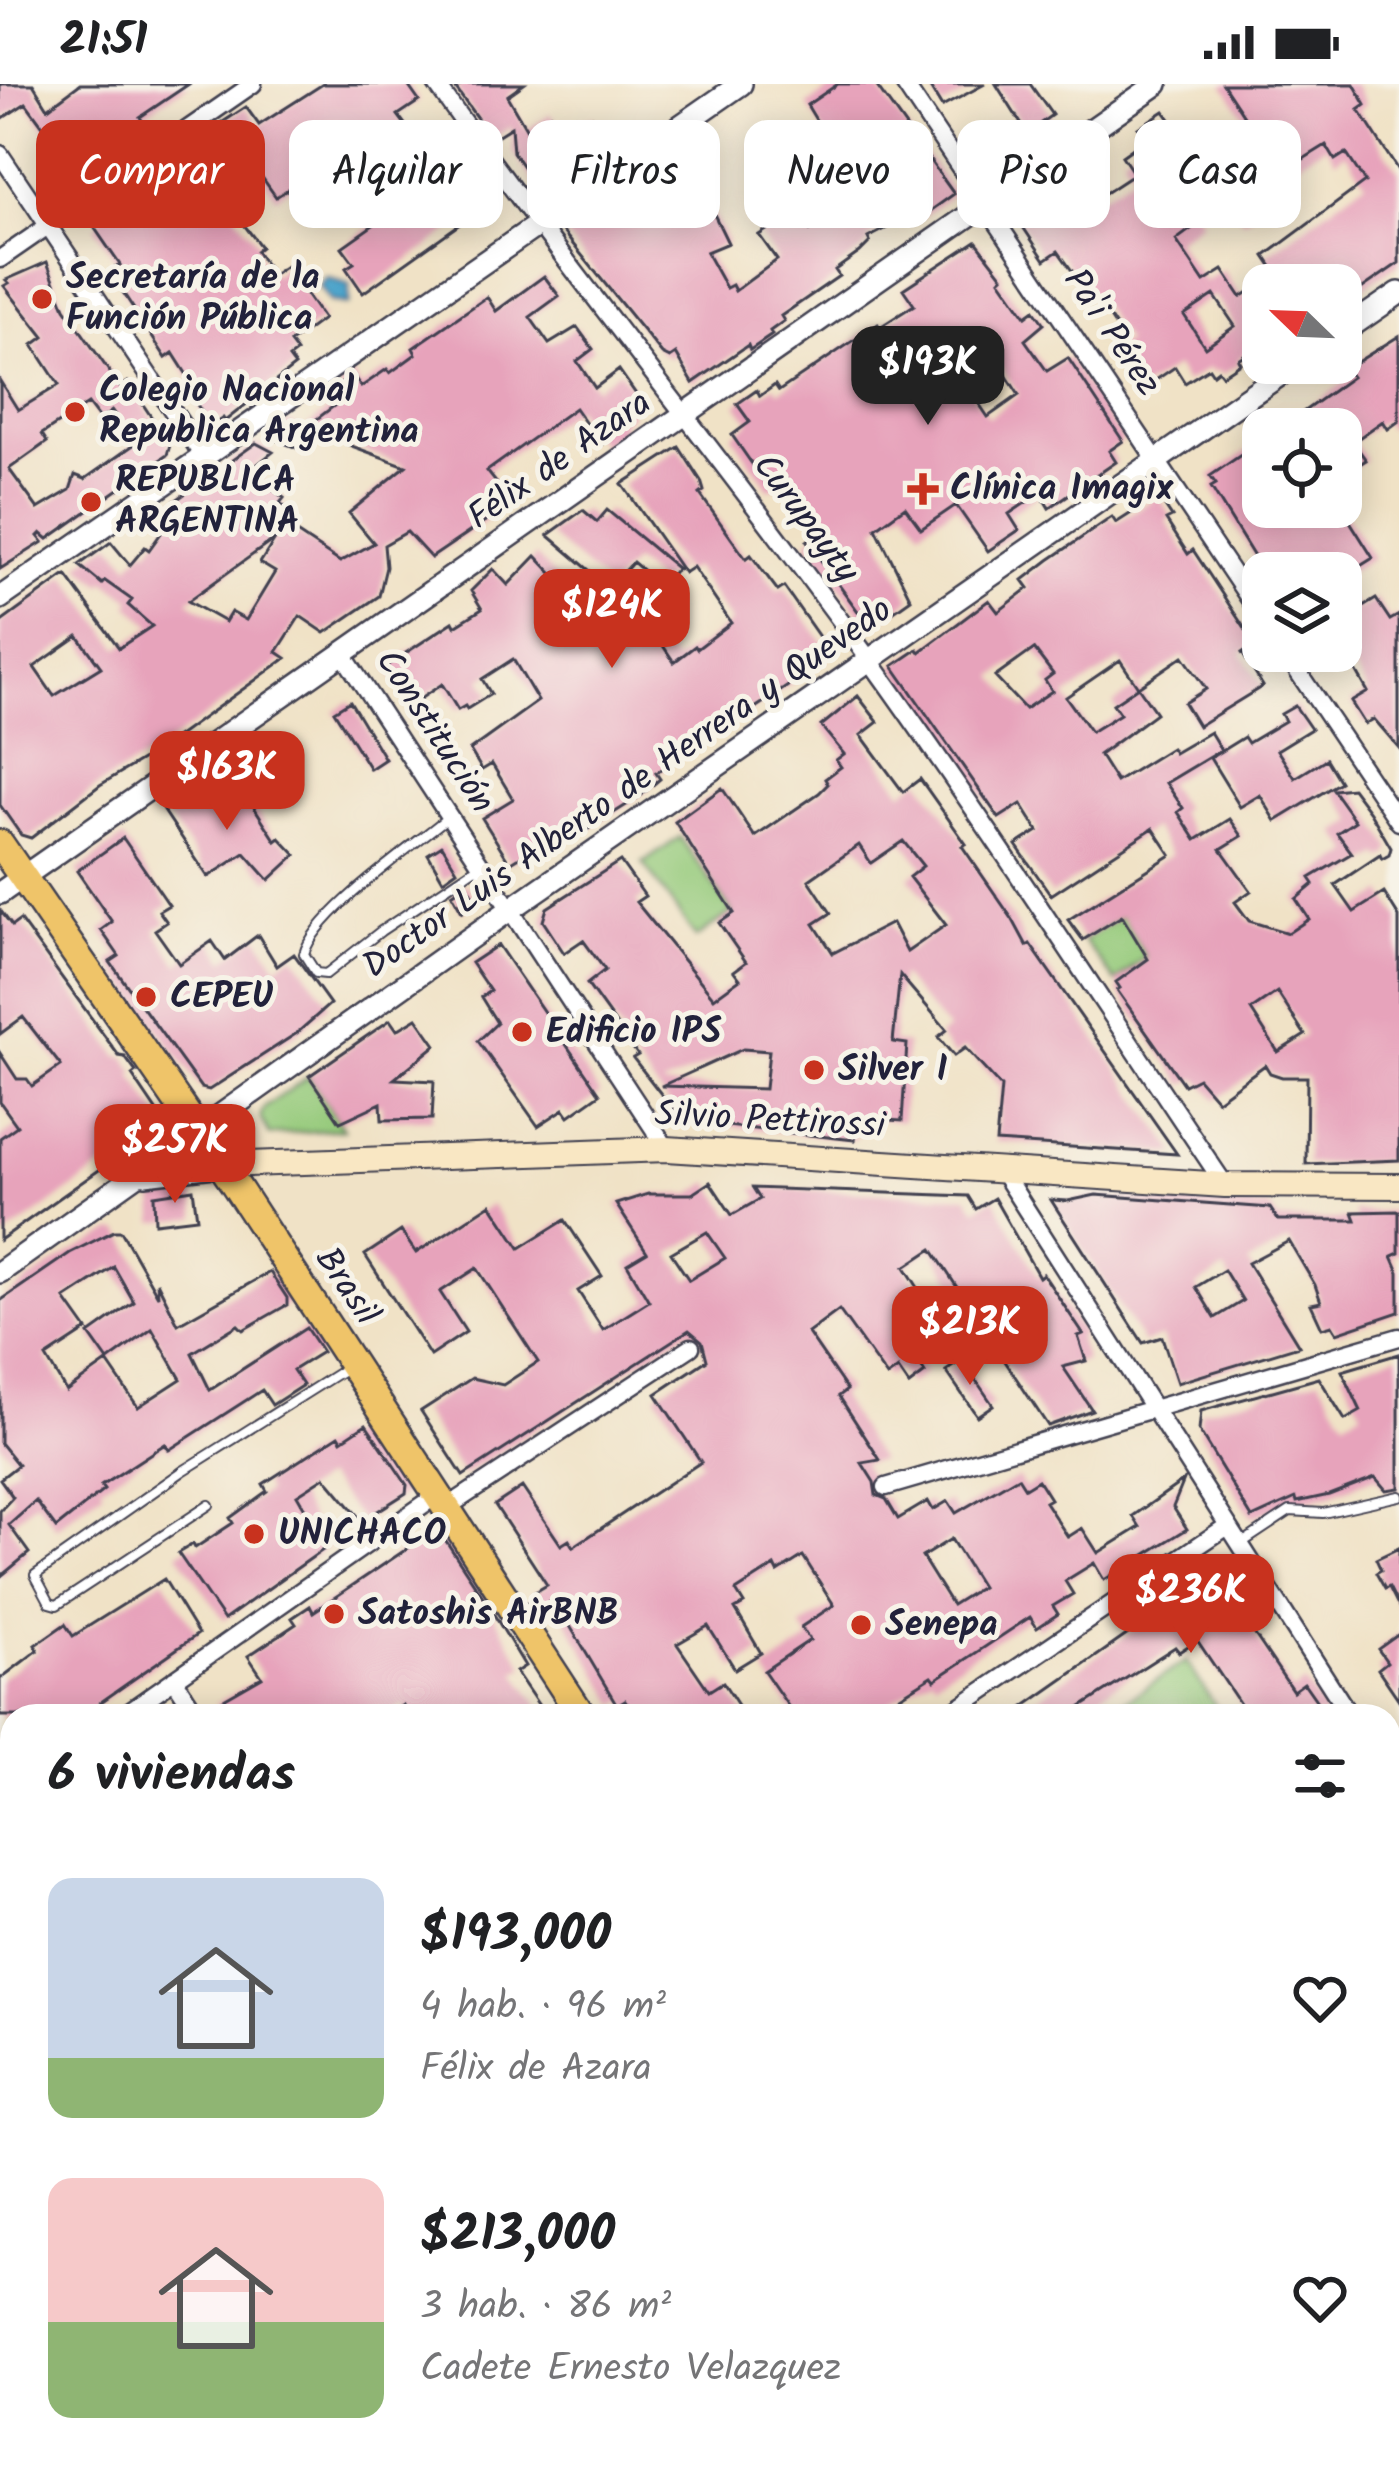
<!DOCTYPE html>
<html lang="es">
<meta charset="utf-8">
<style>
body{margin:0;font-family:Kalam,sans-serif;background:#f2f2f2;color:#202124;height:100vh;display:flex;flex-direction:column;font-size:45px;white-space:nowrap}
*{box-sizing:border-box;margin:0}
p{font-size:39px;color:#757577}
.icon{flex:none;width:66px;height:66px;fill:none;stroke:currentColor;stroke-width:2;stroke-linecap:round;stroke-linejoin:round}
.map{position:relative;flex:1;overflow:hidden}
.panel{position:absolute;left:0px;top:1620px;width:1401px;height:771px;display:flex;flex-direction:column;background:#fff;border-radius:36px 36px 0 0;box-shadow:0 6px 30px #0003}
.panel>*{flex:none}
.banner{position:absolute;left:36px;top:36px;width:1329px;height:108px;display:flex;gap:24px}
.needle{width:78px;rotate:293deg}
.buttons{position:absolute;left:1242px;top:180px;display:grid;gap:24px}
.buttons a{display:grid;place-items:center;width:120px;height:120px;border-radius:24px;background:#fff;box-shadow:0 6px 30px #0003;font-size:60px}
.price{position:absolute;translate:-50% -102px;padding:0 27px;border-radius:24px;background:#c8321e;color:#fff;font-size:39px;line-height:78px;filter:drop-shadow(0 3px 6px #0008)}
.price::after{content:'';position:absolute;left:50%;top:72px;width:36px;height:27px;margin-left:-18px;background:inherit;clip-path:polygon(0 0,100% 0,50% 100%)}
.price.current{background:#222;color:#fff}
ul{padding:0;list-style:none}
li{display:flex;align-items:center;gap:36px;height:300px;padding:0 48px}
li span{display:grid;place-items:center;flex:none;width:336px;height:240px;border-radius:24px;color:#555}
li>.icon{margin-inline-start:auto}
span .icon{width:144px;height:144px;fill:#fffc;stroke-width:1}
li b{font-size:51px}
h2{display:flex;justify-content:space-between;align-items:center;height:144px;padding:0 48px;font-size:51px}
.pill{padding:0 42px;border-radius:24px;background:#fff;box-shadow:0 6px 30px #0003;font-size:42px;line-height:108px}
.pill.current{background:#c8321e;color:#fff}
.status{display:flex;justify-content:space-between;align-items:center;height:84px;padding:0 60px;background:#fff;direction:ltr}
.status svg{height:33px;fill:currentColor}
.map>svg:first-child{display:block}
</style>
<div class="status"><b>21:51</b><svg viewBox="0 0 49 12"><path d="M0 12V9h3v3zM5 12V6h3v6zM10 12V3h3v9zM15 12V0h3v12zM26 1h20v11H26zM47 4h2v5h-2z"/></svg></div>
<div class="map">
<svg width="1399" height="2389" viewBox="0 0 1399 2389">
<rect width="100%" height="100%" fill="#f7f3e8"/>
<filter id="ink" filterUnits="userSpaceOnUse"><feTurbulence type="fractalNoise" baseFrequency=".00833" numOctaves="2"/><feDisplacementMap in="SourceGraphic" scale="24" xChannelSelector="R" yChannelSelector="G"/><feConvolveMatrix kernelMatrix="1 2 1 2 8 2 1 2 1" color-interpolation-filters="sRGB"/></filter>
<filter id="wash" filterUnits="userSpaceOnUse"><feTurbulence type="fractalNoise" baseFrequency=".004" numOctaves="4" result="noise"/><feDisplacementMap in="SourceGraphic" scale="48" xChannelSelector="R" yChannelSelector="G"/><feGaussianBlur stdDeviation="2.7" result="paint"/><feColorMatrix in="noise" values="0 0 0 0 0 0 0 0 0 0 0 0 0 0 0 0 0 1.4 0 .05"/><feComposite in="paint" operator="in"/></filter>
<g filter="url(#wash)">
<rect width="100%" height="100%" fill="#f0e2c6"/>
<path fill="#96ca7b" stroke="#5c765b" stroke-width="3" d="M680,753l52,75 -36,26 -53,-75z
M1147,816l-21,22 20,34 -30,26 -33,-42z
M309,992l34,53 -74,6 -9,-18 4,-9z
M1186,1577l36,55h-108l-4,-5z
M1399,2204v65l-10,-16v-43z"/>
<path fill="#4ea4cb" stroke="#386383" stroke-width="3" d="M326,193l23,8 -1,20 -18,-3 -11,-16z"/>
<g id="blocks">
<path fill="#e7a3bb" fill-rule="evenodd" d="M0,0h33l15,24 32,-24h109l-49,33 3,5 -13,9 -2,-3 -11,7 -2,-4 -33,22 3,5 -30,14 -9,-14 6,-5 -6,-8 7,-5 -27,-37 -26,17z
M323,0h84l12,17 -21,14 12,16 -13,40 24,-17 46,65 -104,74 -17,-25 8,-5 -12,-16 37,-26 -9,-13 20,-13 -19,-26 -22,16 -10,-5 -28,19 -12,-17 -23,15 -53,-75 23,-15 13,18z
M463,0h61l-17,12 20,34 23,-16 15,21 27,-19 20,29 -71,48 -28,-41 -2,-25 -19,12 -36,-50z
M838,0h37l79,110 -39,28 -5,-6 -42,22 2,4 -10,10 -25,18 4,6 -58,40 3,5 -14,10 2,4 -22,15 -2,-5 -55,38 -17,-29 -6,4 -8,-4 -99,-122 24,-17 4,8 9,-3 51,-27 -2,-5 43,-19 36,74 -22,9 20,36 6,-3 3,6 42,-31 -18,-25 12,-8 -7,-11 24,-17 22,31 41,-31 -19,-40 5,-4 -30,-50z
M928,0h57l-43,23z
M996,0h34l22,31 -25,18z
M1223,0h131l12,21 -7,5 40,62v91l-58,40v-18h-78v57l-25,17 2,4 -18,12 -4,-5 -5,4 -4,-6 -24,15 -10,-16 -34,23 -28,-40 13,-8 -23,-35 -13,-11 -32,-45 -13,9 -28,-42 7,-4 -5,-8 64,-38 19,27 32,-21 -12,-18 24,-17 -8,-11 26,-17 22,30 16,-12 8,12 34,-25zM1254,48l20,30 -34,23 -21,-28zM1326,61l9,15 11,-7 19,29 -100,74 12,18 -36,23 -18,-27 -19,12 -28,-42 26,-19 -13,-19 27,-19 27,38 42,-31 -4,-7 12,-8 -4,-7zM1214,211l21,31 -30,21 -21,-32z
M196,75l39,48 -3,2 29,38 -5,4 17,24 13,-9 37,53 -33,24 7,9 -8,6 6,8 -70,55 -2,-3 -12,8 -21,-32 6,-5 -23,-36 -7,5 -46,-70 7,-5 -11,-16 4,-2 -26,-38 7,-5 -4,-5 55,-39 6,10z
M976,157l27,35 -3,3 26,37 8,-6 10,14 -19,16 22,31 21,-13 55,83 -14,10 7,11 -67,46 -9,-15 -31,21 10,16 -31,21 -32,-46 -35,24 -16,-22 -29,21 35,71 -41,29 -63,-87 14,-11 -35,-51 -16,11 -38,-55 18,-13 -13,-18 20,-14 3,6 15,-11 4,6 99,-67 2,3 34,-22 -11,-16zM990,266l29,45 -31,22 -29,-43z
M47,178l18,46 55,79 8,-5 42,63 -3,10 -119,84 -7,-6 -3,3 5,6 -43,27v-188l18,29 41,-25 -26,-40 11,-8 -40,-51 5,-3 -3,-3zM88,320l12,16 12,-9 23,33 -50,35 -10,-4 -5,15 -32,19 -29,-40 38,-27 -5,-8z
M544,192l15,20 -29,21 19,27 28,-17 16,22 -16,12 18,27 24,-18 21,30 -12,9 4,5 -12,9 4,6 -23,16 -26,-37 -88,63 25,32 -81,55 -24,-26 -23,13 2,22 -7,29 -54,37 -25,-17 -23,36 9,6 -126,91 -60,36 -69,53 -10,-3 -21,-30v-182l66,-48 53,73 33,-22 -24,-21 4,-5 -27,-19 -3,3 -23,-19 32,-23 19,23 15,-18 4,3 30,-42 -7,-5 84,-60 17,9 -24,19 35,27 -4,5 9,7 -3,4 11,8 -8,6 51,34 34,-19 -25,-30 57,-47 -60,-22 -9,-11 -5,6 -27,-11 42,-32 -8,-11 14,-10 8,12 26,-18 3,4 26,-19 -3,-6 74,-51 9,14zM276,454l-16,25 15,9 -29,48 -15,-8 -6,10 -37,-21zM78,552l23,31 -47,29 -20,-29z
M1399,252v85l-11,8 -5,-8 -30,21 13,18 -25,16v-47h-62l73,-52 -6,-8z
M288,338l27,11 -8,19 -38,-15z
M1263,356v67h78l32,51 -24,15h-85l-53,-86 5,-3 -6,-8z
M679,363l22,34 3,10 -4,3 46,65 5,-4 27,36 6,-4 45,64 -5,4 3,5 -102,68 -6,-10 -56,35 7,12 -14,8 4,6 -24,20 -54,34 -6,-11 -66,41 -28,-45 31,-19 -21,-35 -10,6 -12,-20 68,-49 -25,-42 -31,20 9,15 -24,15 -2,-3 -7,4 -16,-26 -25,17 -5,-8 -6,4 -20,-31 67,-44 2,4 27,-17 -11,-18 22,-22 15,16 28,-29 63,67 8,-10 13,13 19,-16 35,52 21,-16 2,3 34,-26 -38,-56 -9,6 -62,-89z
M1158,412l14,21 -6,3 22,34 5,-4 62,94 -13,9 21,33 -65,40 -14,-23 22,-14 -23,-33 -45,31 -18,-27 -54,37 25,35 29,-18 -7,-10 25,-17 18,26 -57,42 17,27 55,-34 3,5 36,-21 11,18 -55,33 17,25 -5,4 18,28 34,-21 12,17 -21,13 30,42 -16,11 14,19 39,12 21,-14 -13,-20 18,-15 -4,-6 42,-25 -15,-20 18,-12 -22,-31 19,-2 18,24 21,36 -2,7 -7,4 -2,-4 -45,30 19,27 30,-19 15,24v243l-93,4 1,-87h-25l-12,-4 -5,-8 -48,35 -19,-22 -14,7 -67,-95 3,-2 -4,-6 32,-23 -26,-43 -39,24 -15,-20 103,-65 -18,-27 -102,67 -35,-50 22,-14 -17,-27 -22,14 -106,-152 25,-17 2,3 69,-52 9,12 31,-24 -6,-8 26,-20 63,-43 4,6zM1034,565l19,25 -8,6 7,11 -27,18 -30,-32zM1277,908l28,43 -27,17 -27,-42z
M583,426l14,12 10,-12 71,59 -20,14 -25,-21 -23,26 -62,-53z
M1341,499l17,27 18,-11 14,21 9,-5v133l-25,-29 -9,5 -14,-22 17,-10 -27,-48z
M858,612l20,26 -17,13 42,57 17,-13 46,65 -4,2 51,74 14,26 3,-2 147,210 -181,-12 5,-55 -36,-39 -11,8 -16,-19 9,-7 -47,-55 -7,67 14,2 -5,77 -45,-3 -2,22 -173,-19 -49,-63 5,-3 -51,-71 18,-14 -22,-30 -19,13 -21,-32 4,-13 73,-47 25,35 -9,6 78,96 26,-19 -6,-8 12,-9 -27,-39 15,-10 -59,-91 47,-34 33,49 64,-44 9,-9 -3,-5 16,-12 -5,-7 8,-6 -23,-28zM903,757l20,25 -14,11 37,48 -39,27 -15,-29 -59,30 -19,-29 17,-11 -22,-33 50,-35 12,18zM743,965l26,2 -4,38 -104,-3z
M350,617l35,58 -15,10 -36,-58z
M1295,622l16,23 -34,21 18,28 31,-19 14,23 -64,39 -16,-26 -20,12 -30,-49 34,-21 4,6 37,-22 -4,-7z
M239,700l37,57 4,-3 16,17 -27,25 -24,-27 -37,24 -50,-75 13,-8 6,7 7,-5 8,13 18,-12 3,5z
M123,754l46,67 -10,6 8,11 -12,8 24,34 33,-23 13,19 33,-25 19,31 17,-12 36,50 -33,29 -88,57 -8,-2 -91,-126 9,-6 -18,-26 11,-8 -35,-51z
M442,761l15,25 -14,10 -15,-26z
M466,800l11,18 -15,10 -10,-18z
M0,826l12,16 8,-6 99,136 6,1 11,15 -4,3 29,43 -1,9 -160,113v-102l17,-12 -17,-24v-49l17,26h10l5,7 29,-20 -38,-49 -23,17z
M498,861l102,149 -31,22 -5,-7 -26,17 -60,-85 19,-18 -16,-26 9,-6 -19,-28z
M417,934l19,27 -42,34 40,2 -2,38 -50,1 -1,-17 -41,19 -31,-46 81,-56 7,10z
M710,1098l22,33 28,-16 -7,-11 215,8 8,13 18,-11 45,79 4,-3 40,60 -5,2 8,25 -23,6 29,43 -44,16 -63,-95 -28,17 -12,-18 -33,22 13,21 -16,12 -11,-16 -11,8 -48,-67 -31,23 39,57 -8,6 41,64 -18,3 12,19 2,13 10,4 12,20 30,-18 5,9 15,-9 8,12 62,-36 7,11 13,-8 12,19 -5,3 23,35 14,-9 16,25 42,-26 -7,-11 51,-36 -11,27 14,22 -83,51 -10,-17 -29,18 8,13 -20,12 5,8 -21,14 -7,-11 -95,63 -3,-4 -43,27 2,3 -15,10h-81l-31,-45 46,-31 -9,-13 33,-22 -31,-49 -25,16 -3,-6 -39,25 8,13 -9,5 26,44 -26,16 -27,-43 -31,18 32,47 14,-9 22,34h-109l-11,-16 -8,5 -63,-106 -12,8 -10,-13 15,-9 -52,-80 27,-18 39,58 8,-5 4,7 128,-85 -45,-68 51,-34 -5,-19 -13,-11 -226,146 -42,-65 51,-33 31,7 35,-23 -61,-94 -37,24 26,40 -36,24 -65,-101 36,-24 15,22 75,-49 29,44 45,-28 37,56 -24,15 25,39 46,-29 -22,-37 20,-12 -31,-48 32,-10h44zM707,1148l18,26 -36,22 -18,-27zM932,1165l32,49 -28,18 -31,-49zM951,1455l30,48 -29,18 -30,-48z
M193,1105l4,29 -42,5 -1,-28z
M1096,1111l174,13 8,12h78l-3,-8 46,-1v42l-7,3 7,16v40l-62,21 -5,-8 -10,3 -11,-24 10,-2 -6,-17 -26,-44 -41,22 51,83 -122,37 -15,-46 -19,6 -92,-143 17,1zM1224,1186l19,31 -28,17 -19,-31z
M114,1147h7l37,65 -1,-14 21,42 92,-52 17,26v7l-44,25 -5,-5 -46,28 18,37 96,-62 16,24 -29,18 10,15 -31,20 -10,-15 -93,60 -4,-6 -64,42 3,4 -48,38 -20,-27 -27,24 20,28 -29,24v-66l13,-14 -13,-18 18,-14 -18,-22v-142l70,-48zM114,1183l20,35 -45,32 19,27 44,-32 29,50 -43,28 -31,-45 -41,29 -20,-34 41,-27 -22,-31z
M1399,1270v134l-13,2 -11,-13 -46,18 -32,7 -1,-4 -44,20 -53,-87 2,-20 118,-33 26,42 16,-9 -19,-40z
M962,1276l31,45 -16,11 -31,-45z
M366,1340l41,61 -1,8 -44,28 -37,-44 -28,18 30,52 -103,73 -46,-67 15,-9 2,4 38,-25 -3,-5 37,-27 -4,-7 76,-49 3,5z
M432,1448h8l47,71 38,63 -9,6 30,44h-137l-6,-11 -17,11 -8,-9 -13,9h-143l-7,-12 47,-27 -14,-21 48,-32 -4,-6 18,-12 3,6z
M1399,1464v59l-10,-20 -4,2 -9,-16 5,-3 -5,-11z
M1230,1485l7,4 27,42 -13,14 42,62 11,-8 23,33h-79l-51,-76 -18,12 -4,-5 -108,69h-56l150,-105 4,4z
M164,1495l34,55 -117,82h-81v-37l38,-29 -3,-5 30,-21 8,12z
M1399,1550v66l-21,-31 9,-7 -9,-13z"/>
</g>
</g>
<g filter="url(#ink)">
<use href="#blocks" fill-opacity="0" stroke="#413f50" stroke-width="3"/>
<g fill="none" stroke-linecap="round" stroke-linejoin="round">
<defs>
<path id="service" d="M448,733c-36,30 -133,96 -144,137l12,19 10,1 55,-43 99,-66
M209,1421l-152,100 -7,-2 -15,-28 148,-104 165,-104
M1239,1461l51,-34 33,2 76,-17
M810,2379l7,10"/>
<path id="minor" d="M436,0c139,195 291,380 432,574 124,172 238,351 357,527
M904,0l359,535
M0,70l203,302
M0,175l253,-175
M1284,567l115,171
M342,569l325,496
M1001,1086l349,546
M886,1403l513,-150
M449,1422l242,-159
M174,1595l24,37
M122,1632l318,-223
M946,1632l280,-189
M1389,1692l10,15
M0,1717l12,-8
M1389,1888l10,-6
M0,2004l12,-8
M1389,2183l10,-6
M0,2287l12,-9
M1389,2293l10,16
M239,2389l14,-10
M660,2389l15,-10"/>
<path id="tertiary" d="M1341,249l58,-40
M0,514l741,-514
M0,809l1157,-809
M145,1090l78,-9
M0,1188l511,-363 786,-546"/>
<path id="secondary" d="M223,1081l444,-16 558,36 174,1"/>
<path id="primary" d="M0,760l234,339 348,533
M0,1923l12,17
M312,2379l8,10
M1055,2379l7,10"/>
</defs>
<use href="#service" stroke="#413f50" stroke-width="12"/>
<use href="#minor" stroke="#413f50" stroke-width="21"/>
<use href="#tertiary" stroke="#413f50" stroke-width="26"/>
<use href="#secondary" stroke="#413f50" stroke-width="28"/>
<use href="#primary" stroke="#413f50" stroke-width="32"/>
<use href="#service" stroke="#fff" stroke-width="8"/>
<use href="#minor" stroke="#fff" stroke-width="16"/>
<use href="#tertiary" stroke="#fff" stroke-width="21"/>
<use href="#secondary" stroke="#f9e7c3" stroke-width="24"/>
<use href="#primary" stroke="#efc469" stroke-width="27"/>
</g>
</g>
<g fill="#c8321e" stroke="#f7f3e8" stroke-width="4.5">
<circle cx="42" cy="215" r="12"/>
<circle cx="75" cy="328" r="12"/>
<path d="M917 387h12v12h12v12h-12v12h-12v-12h-12v-12h12z"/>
<circle cx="91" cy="418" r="12"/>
<circle cx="146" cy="913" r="12"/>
<circle cx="522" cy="948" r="12"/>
<circle cx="814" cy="986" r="12"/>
<circle cx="254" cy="1450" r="12"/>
<circle cx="334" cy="1530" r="12"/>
<circle cx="861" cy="1541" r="12"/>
</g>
<g text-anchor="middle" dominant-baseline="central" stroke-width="10" stroke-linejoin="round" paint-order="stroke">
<g font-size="36" font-weight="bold" fill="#22223b" stroke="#f7f3e8" text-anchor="start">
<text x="66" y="194">Secretaría de la<tspan x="66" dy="41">Función Pública</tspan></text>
<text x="99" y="307">Colegio Nacional<tspan x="99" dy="41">Republica Argentina</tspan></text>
<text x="115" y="397">REPUBLICA<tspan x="115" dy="41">ARGENTINA</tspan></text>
<text x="950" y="405">Clínica Imagix</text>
<text x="170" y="913">CEPEU</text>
<text x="546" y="948">Edificio IPS</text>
<text x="838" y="986">Silver I</text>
<text x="278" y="1450">UNICHACO</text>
<text x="358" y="1530">Satoshis AirBNB</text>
<text x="885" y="1541">Senepa</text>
</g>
<g font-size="36" fill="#22223b" stroke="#f7f3e8">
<text transform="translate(1111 249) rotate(56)">Pa'i Pérez</text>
<text transform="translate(560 377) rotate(-35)">Félix de Azara</text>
<text transform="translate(805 435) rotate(53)">Curupayty</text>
<text transform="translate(434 648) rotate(57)">Constitución</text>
<text transform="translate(628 705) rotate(-35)">Doctor Luis Alberto de Herrera y Quevedo</text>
<text transform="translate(770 1037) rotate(3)">Silvio Pettirossi</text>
<text transform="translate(346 1203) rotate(56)">Brasil</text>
</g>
</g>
</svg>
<div class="buttons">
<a><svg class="needle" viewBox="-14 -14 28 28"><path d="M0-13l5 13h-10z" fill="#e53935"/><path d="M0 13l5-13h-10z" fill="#757577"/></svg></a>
<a><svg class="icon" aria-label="locate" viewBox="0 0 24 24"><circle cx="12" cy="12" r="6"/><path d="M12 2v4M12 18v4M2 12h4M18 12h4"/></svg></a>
<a><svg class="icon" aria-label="layers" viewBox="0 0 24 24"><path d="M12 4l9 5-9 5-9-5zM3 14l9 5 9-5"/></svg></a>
</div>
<b class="price current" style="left:928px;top:344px">$193K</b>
<b class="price" style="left:612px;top:587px">$124K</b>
<b class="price" style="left:227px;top:749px">$163K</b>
<b class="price" style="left:175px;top:1122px">$257K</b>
<b class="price" style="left:970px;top:1304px">$213K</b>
<b class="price" style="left:1191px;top:1572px">$236K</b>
<div class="banner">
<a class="pill current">Comprar</a>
<a class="pill">Alquilar</a>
<a class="pill">Filtros</a>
<a class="pill">Nuevo</a>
<a class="pill">Piso</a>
<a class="pill">Casa</a>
</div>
<section class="panel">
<h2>6 viviendas<svg class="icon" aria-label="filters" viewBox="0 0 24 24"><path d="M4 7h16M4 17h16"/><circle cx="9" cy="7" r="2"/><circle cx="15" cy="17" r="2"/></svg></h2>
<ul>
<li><span style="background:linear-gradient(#c9d6e8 75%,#8fb573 0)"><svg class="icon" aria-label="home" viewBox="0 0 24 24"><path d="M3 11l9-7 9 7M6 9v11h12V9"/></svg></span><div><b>$193,000</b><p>4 hab. · 96 m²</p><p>Félix de Azara</p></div><svg class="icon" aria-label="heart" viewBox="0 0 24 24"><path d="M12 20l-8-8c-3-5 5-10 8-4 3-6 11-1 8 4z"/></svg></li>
<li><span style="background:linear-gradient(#f6c9c9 60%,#8fb573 0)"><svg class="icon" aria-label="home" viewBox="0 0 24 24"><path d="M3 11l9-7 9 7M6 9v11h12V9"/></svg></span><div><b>$213,000</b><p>3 hab. · 86 m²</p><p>Cadete Ernesto Velazquez</p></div><svg class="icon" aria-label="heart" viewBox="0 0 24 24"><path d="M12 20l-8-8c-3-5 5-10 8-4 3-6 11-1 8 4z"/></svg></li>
</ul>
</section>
</div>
